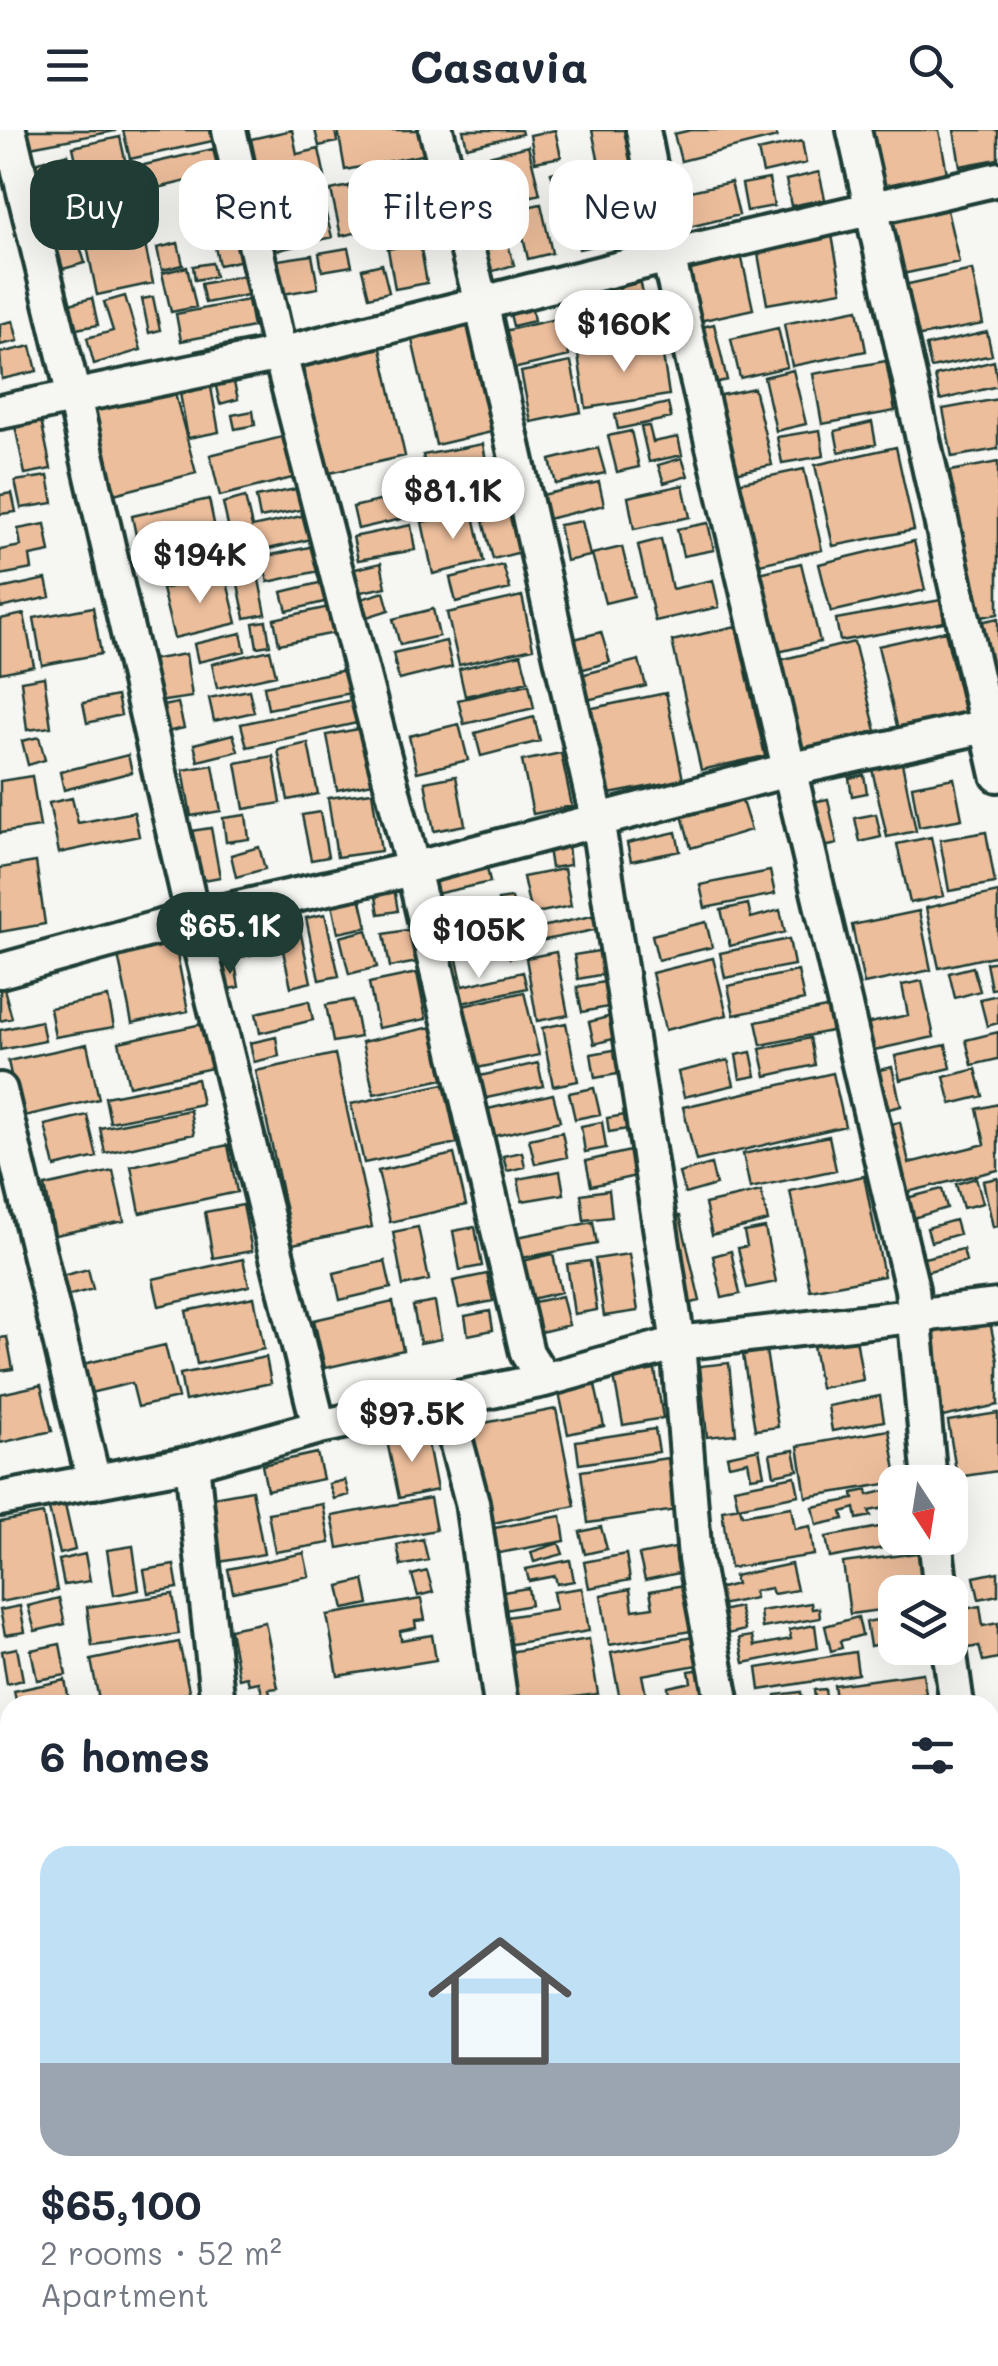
<!DOCTYPE html>
<meta charset="utf-8">
<style>
body{margin:0;font-family:Mali,sans-serif;background:#f2f2f3;color:#1f2937;height:100vh;display:flex;flex-direction:column;font-size:38px;white-space:nowrap}
*{box-sizing:border-box;margin:0}
p{font-size:32px;color:#747a83}
.icon{flex:none;width:55px;height:55px;fill:none;stroke:currentColor;stroke-width:2;stroke-linecap:round;stroke-linejoin:round}
.map{position:relative;flex:1;overflow:hidden}
.details{position:absolute;left:0px;top:1565px;width:1000px;height:672px;display:flex;flex-direction:column;background:#fff;border-radius:30px 30px 0 0;box-shadow:0 10px 40px #0002}
.details>*{flex:none}
.guide{position:absolute;left:30px;top:30px;width:940px;height:90px;display:flex;gap:20px}
.needle{width:65px;rotate:168deg}
.buttons{position:absolute;left:878px;top:1335px;display:grid;gap:20px}
.buttons a{display:grid;place-items:center;width:90px;height:90px;border-radius:20px;background:#fff;box-shadow:0 10px 40px #0002;font-size:50px}
.price{position:absolute;translate:-50% -85px;padding:0 22px;border-radius:35px;background:#fff;color:#222;font-size:32px;line-height:65px;filter:drop-shadow(0 2px 5px #0008)}
.price::after{content:'';position:absolute;left:50%;top:60px;width:30px;height:22px;margin-left:-15px;background:inherit;clip-path:polygon(0 0,100% 0,50% 100%)}
.price.selected{background:#1f3d34;color:#fff}
ul{padding:0;list-style:none}
li{display:grid;align-content:center;gap:20px;height:530px;padding:0 40px}
li+li{border-top:2px solid #e0e1e3}
li span{display:grid;place-items:center;height:310px;border-radius:30px;color:#555}
li>.icon{margin-inline-start:auto}
span .icon{width:180px;height:180px;fill:#fffc;stroke-width:1}
li b{font-size:42px}
h2{display:flex;justify-content:space-between;align-items:center;height:120px;padding:0 40px;font-size:42px}
.tag{padding:0 35px;border-radius:30px;background:#fff;box-shadow:0 10px 40px #0002;font-size:35px;line-height:90px}
.tag.selected{background:#1f3d34;color:#fff}
header{display:flex;justify-content:space-between;align-items:center;height:130px;padding:0 40px;background:#fff;font-size:45px;font-weight:700}
.map>svg:first-child{display:block}
</style>
<header><svg class="icon" aria-label="menu" viewBox="0 0 24 24"><path d="M4 6h16M4 12h16M4 18h16"/></svg>Casavia<svg class="icon" aria-label="search" viewBox="0 0 24 24"><circle cx="10" cy="10" r="6"/><path d="M15 15l6 6"/></svg></header>
<div class="map">
<svg width="998" height="2236" viewBox="0 0 998 2236">
<rect width="100%" height="100%" fill="#f6f6f2"/>
<filter id="ink" filterUnits="userSpaceOnUse"><feTurbulence type="fractalNoise" baseFrequency=".01" numOctaves="2"/><feDisplacementMap in="SourceGraphic" scale="20" xChannelSelector="R" yChannelSelector="G"/><feConvolveMatrix kernelMatrix="1 2 1 2 8 2 1 2 1" color-interpolation-filters="sRGB"/></filter>
<g filter="url(#ink)">
<path fill="#edbe9c" stroke="#1f3d34" stroke-width="2.5" d="M27,0h88v1l-85,16z
M123,0h92l2,10 -87,19z
M292,0l5,24 22,-5 6,28 -63,13 -11,-51z
M315,0h20l2,12 -18,4z
M338,0h84l5,24 -82,16z
M463,0h58l1,4 -55,13z
M555,0l6,27 -26,5 -5,-27z
M592,0h45l8,39 -43,9z
M691,0h84l2,7 -96,24 -7,-27z
M866,0h73l8,43 -70,14z
M954,0h44v29l-38,7z
M120,7l8,36 -47,10 -8,-36z
M802,11l4,22 -43,10 -5,-22z
M528,16l12,48 -58,15 -13,-48z
M213,19l6,24 -73,18 -6,-25z
M68,24l10,43 -33,7 -10,-41z
M590,31l5,18 -39,11 -5,-17z
M408,39l10,49 -28,6 -10,-49z
M819,42l6,27 -34,7 -5,-26z
M631,47l12,58 -64,14 -13,-58z
M769,49l5,27 -27,5 -5,-27z
M317,50l15,57 -65,16 -15,-57z
M731,52l8,33 -54,13 -8,-34z
M349,56l10,46 -18,4 -10,-46z
M155,63l3,26 -23,3 -3,-26z
M541,74l11,49 -24,6 -11,-50z
M947,80l12,52 -66,14 -11,-52z
M248,101l5,27 -34,7 -6,-27z
M143,105l10,48 -56,12 -10,-49z
M832,105l10,56 -75,13 -10,-56z
M77,107l8,26 -22,6 -7,-26z
M178,113l5,22 -21,5 -5,-22z
M420,113l7,40 -32,6 -7,-40z
M508,114l6,21 -31,9 -6,-22z
M348,118l4,18 -30,5 -3,-18z
M741,124l12,55 -58,13 -13,-55z
M312,125l6,33 -35,6 -5,-34z
M212,133l3,13 -20,4 -2,-14z
M382,134l7,28 -20,5 -7,-28z
M187,137l9,40 -25,5 -9,-39z
M972,140l11,54 -68,13 -11,-52z
M638,141l5,22 -31,6 3,10 -45,10 -6,-33z
M254,143l4,20 -53,10 -4,-19z
M125,166l16,54 -47,14 -7,-26 26,-7 -9,-29z
M153,167l7,33 -11,3 -7,-34z
M92,168l6,27 -22,4 -6,-25z
M248,170l5,27 -72,14 -5,-27z
M532,179l2,12 -21,5 -3,-12z
M858,179l8,42 -74,15 -8,-42z
M651,184l5,19 -53,11 -4,-18z
M560,188l9,38 -56,13 -9,-38z
M13,191l5,20 -18,4v-21z
M480,194l24,105 -68,16 -24,-105z
M714,194l13,56 -18,4 -14,-55z
M778,198l9,39 -47,11 -9,-39z
M987,202l5,23 -61,13 -5,-22z
M264,207l3,14 -69,15 -3,-15z
M661,212l8,53 -83,13 -8,-53z
M380,214l25,112 -80,18 -25,-113z
M31,216l6,25 -35,8 -2,-26z
M886,231l9,50 -73,13 -9,-50z
M994,231l4,25 -58,14 -5,-24z
M571,232l10,50 -50,10 -10,-50z
M793,240l13,54 -30,7 -12,-54z
M231,241l7,28 -18,5 -7,-30z
M209,246l10,56 -31,6 -10,-56z
M173,256l23,87 -82,21 -23,-87z
M754,258l18,77 -42,9 -18,-77z
M998,269v50l-46,8 -9,-48z
M668,273l3,15 -53,11 -3,-14z
M253,281l2,14 -20,4 -3,-14z
M40,285l11,54 -26,5 -11,-53z
M872,292l4,22 -37,8 -4,-21z
M649,296l4,16 25,-5 4,18 -33,7 -8,-35z
M820,300l4,26 -42,7 -5,-26z
M631,301l8,36 -22,5 -9,-36z
M290,305l10,41 -80,20 -10,-41z
M483,314l5,29 -59,10 -6,-28z
M896,317l18,83 -81,16 -18,-81z
M598,318l7,25 -49,11 -6,-24z
M682,328l6,18 -24,7 -6,-18z
M998,332v152l-29,5 -29,-146z
M804,339l18,81 -71,16 -18,-82z
M48,346l5,27 -32,5 -6,-27z
M599,352l5,23 -60,15 -6,-24z
M469,353l4,18 -35,9 -4,-19z
M683,355l7,32 -56,12 -6,-32z
M306,357l4,21 -50,10 -4,-21z
M12,363l4,19 -16,2v-19z
M414,363l4,22 -60,14 -5,-22z
M245,367l7,30 54,-12 5,24 -76,18 -12,-54z
M209,369l12,59 -77,17 -12,-59z
M473,381l11,51 -51,12 -11,-52z
M512,384l9,38 -28,7 -10,-38z
M582,391l8,35 -24,5 -7,-36z
M708,393l6,27 -31,6 -6,-27z
M45,394l5,28 -20,4 2,13 -32,6v-25l21,-4 -3,-17z
M411,395l4,25 -57,10 -5,-23z
M661,409l11,50 41,-9 6,27 -64,14 -17,-76z
M914,411l11,49 -94,22 -12,-48z
M314,416l5,25 -51,11 -6,-25z
M622,417l12,49 -29,7 -13,-49z
M381,433l5,24 -30,6 -5,-23z
M801,433l19,79 -50,12 -19,-79z
M503,435l7,24 -54,13 -6,-24z
M225,444l12,49 -63,15 -12,-49z
M258,445l8,39 -21,4 -8,-39z
M46,449l4,18 -50,11v-19z
M323,452l5,19 -41,10 -5,-19z
M384,462l5,18 -22,7 -6,-18z
M522,466l11,52 -74,17 -12,-52z
M941,470l3,22 -104,19 -4,-22z
M93,477l8,47 -59,11 -8,-47z
M329,477l6,26 -56,11 -5,-25z
M433,479l6,27 -39,9 -7,-26z
M24,484l10,52 -34,7v-54z
M998,488v47l-22,4 -10,-44z
M266,491l4,24 -13,2 -4,-24z
M736,496l29,130 -64,14 -29,-129z
M945,501l20,84 -67,15 -20,-84z
M601,502l9,30 -34,9 -9,-30z
M241,503l4,18 -47,11 -4,-18z
M446,511l6,26 -53,13 -6,-27z
M854,512l22,89 -74,18 -22,-89z
M270,520l6,25 -59,13 -5,-24z
M186,524l6,43 -35,5 -7,-42z
M521,524l7,27 -63,15 -6,-27z
M639,530l7,26 -59,14 -6,-25z
M351,539l5,23 -88,17 -4,-23z
M44,547l7,50 -24,3 -6,-49z
M529,554l5,24 -70,16 -6,-24z
M249,560l5,22 -40,9 -5,-23z
M666,563l17,87 -79,15 -16,-86z
M117,566l4,19 -34,8 -4,-20z
M361,568l5,23 -119,26 -6,-23z
M178,573l6,25 -22,5 -5,-26z
M534,587l6,24 -59,15 -6,-23z
M459,594l9,36 -51,12 -8,-36z
M368,597l10,55 -41,8 -10,-55z
M233,604l5,17 -40,10 -4,-17z
M39,607l6,23 -17,5 -6,-24z
M308,613l10,51 -30,6 -10,-50z
M561,623l11,53 -39,8 -11,-53z
M128,625l4,17 -68,18 -4,-18z
M273,626l8,47 -37,6 -8,-46z
M902,633l14,68 -29,6 -15,-68z
M213,635l8,46 -30,5 -8,-46z
M864,645l3,18 -15,3 -3,-18z
M32,646l8,51 -40,6v-52z
M456,646l9,49 -31,6 -9,-49z
M954,648l8,41 -43,8 -7,-41z
M372,662l9,59 -44,6 -9,-59z
M72,668l6,25 56,-11 5,24 -80,17 -10,-50z
M741,668l10,32 -60,18 -9,-33z
M828,669l9,45 -25,6 -10,-46z
M320,682l8,45 -17,3 -9,-45z
M876,684l5,23 -21,5 -5,-24z
M246,685l3,24 -23,3 -3,-24z
M211,698l9,49 -27,5 -9,-50z
M676,702l4,19 -49,10 -4,-18z
M986,702l9,51 -46,8 -9,-51z
M931,707l12,59 -33,7 -13,-59z
M568,715l2,20 -19,3 -3,-20z
M259,717l6,22 -29,8 -5,-22z
M36,732l9,62 -45,8v-64z
M486,732l4,20 -59,13 -4,-20z
M564,739l7,37 -40,8 -8,-37z
M770,741l5,23 -70,14 -5,-23z
M358,758l9,39 -29,6 -8,-38z
M394,758l4,23 -19,3 -4,-23z
M998,762v63l-59,13 -13,-60z
M512,768l4,24 -14,2 -4,-24z
M748,774l3,14 29,-8 5,22 -55,14 -9,-36z
M488,779l5,18 -34,9 -5,-18z
M254,780l9,42 -48,11 -10,-43z
M296,781l15,71 -20,5 -16,-72z
M919,781l12,59 -67,14 -12,-59z
M325,784l14,62 -20,4 -13,-62z
M596,785l3,14 -59,12 -3,-13z
M706,792l6,25 -54,13 -6,-25z
M418,798l6,33 -34,6 -6,-33z
M367,800l10,37 -28,7 -9,-37z
M518,806l5,19 -13,3 -5,-20z
M452,808l11,48 60,-14 4,16 -69,16 -16,-64z
M789,809l5,26 -69,13 -5,-25z
M175,814l13,67 -56,12 -14,-68z
M611,819l4,23 -37,7 -4,-24z
M556,822l12,63 -31,6 -11,-63z
M713,828l14,57 -62,15 -13,-57z
M998,831v27l-7,1 -5,-26z
M235,834l4,23 -15,3 -4,-23z
M973,837l7,24 -25,7 -6,-25z
M798,841l6,29 -70,15 -6,-29z
M417,843l9,46 -48,9 -9,-45z
M0,844l12,44 -12,3z
M609,851l4,25 -31,6 -5,-25z
M922,851l12,56 -69,15 -5,-27 48,-10 -6,-30z
M524,862l15,63 -71,15 -14,-62z
M998,865v28l-11,3 -7,-27z
M108,867l6,30 -59,10 -5,-29z
M353,870l7,37 -27,5 -7,-37z
M309,871l4,19 -53,13 -4,-20z
M831,877l5,23 -75,15 -5,-23z
M615,885l5,22 -26,7 -5,-22z
M41,891l4,20 -45,9v-20z
M211,892l10,44 -92,20 -10,-44z
M566,893l12,58 -25,5 -11,-58z
M432,897l11,52 -69,15 -12,-52z
M998,902v27l-26,6 -6,-25z
M276,907l3,19 -25,6 -4,-19z
M810,908l5,27 -49,11 -6,-27z
M87,914l12,55 -79,18 -12,-56z
M946,915l5,23 -51,12 -5,-24z
M619,919l4,24 -28,5 -4,-24z
M751,922l5,24 -16,3 -4,-24z
M335,924l37,173 -79,17 -37,-173z
M728,930l6,25 -50,12 -6,-25z
M538,933l5,23 -66,14 -6,-22z
M892,937l9,39 -24,6 -10,-39z
M976,939l7,27 -32,8 -7,-27z
M833,943l12,53 -149,35 -13,-54z
M197,949l5,25 -92,18 -5,-25z
M444,954l13,59 -93,20 -13,-59z
M594,958l6,26 -25,5 -6,-26z
M553,964l7,27 -65,15 -7,-27z
M998,974v66l-103,25 -16,-68 21,-5 9,41 76,-19 -8,-35z
M190,980l4,24 -89,19 -5,-25z
M649,981l3,14 -43,7 -2,-14z
M87,985l10,42 -42,10 -10,-42z
M602,992l4,26 -21,4 -4,-26z
M562,1002l5,25 -32,7 -6,-25z
M829,1006l7,34 -86,18 -7,-34z
M228,1015l9,47 -97,21 -9,-47z
M643,1018l6,25 -58,13 -5,-25z
M522,1022l3,15 -18,4 -4,-15z
M454,1024l12,51 -76,17 -12,-51z
M711,1034l5,21 -31,9 -6,-21z
M113,1041l11,50 -69,14 -10,-49z
M560,1041l4,23 -42,7 -4,-22z
M864,1046l20,100 -74,14 -20,-99z
M976,1048l7,25 -20,5 -7,-24z
M998,1048v48l-5,1 -10,-46z
M942,1059l5,19 -34,10 11,40 39,-9 3,12 -52,14 -19,-74z
M609,1060l3,27 -28,3 -3,-26z
M761,1061l7,30 -56,14 -7,-31z
M243,1075l9,46 -39,7 -8,-46z
M680,1086l20,85 -39,9 -20,-86z
M955,1090l4,14 -28,8 -4,-14z
M593,1092l4,22 -75,14 -5,-21z
M418,1097l11,53 -26,6 -10,-54z
M475,1097l7,39 -22,4 -7,-39z
M765,1098l11,54 -29,6 -9,-40 9,-2 -3,-14z
M731,1121l9,43 -18,4 -9,-42z
M553,1124l8,38 -29,7 -9,-38z
M629,1124l9,57 -34,5 -9,-57z
M243,1129l6,27 -90,20 -6,-27z
M385,1131l6,27 -51,12 -6,-27z
M590,1131l7,49 -23,4 -7,-50z
M88,1139l5,20 -26,7 -5,-20z
M487,1144l6,27 -34,7 -6,-27z
M562,1166l7,29 -32,8 -7,-30z
M254,1167l10,52 -67,15 -11,-53z
M393,1172l10,48 -78,18 -11,-48z
M435,1172l6,37 -21,4 -7,-37z
M490,1181l3,19 -25,5 -3,-19z
M989,1187l9,44v44l-60,13 -17,-87z
M7,1207l6,32 -13,2v-33z
M856,1208l7,42 -43,8 -7,-43z
M165,1215l13,53 -40,9 -6,-24 -42,10 -7,-29z
M766,1221l12,76 -23,3 -12,-75z
M266,1227l5,26 -86,18 -5,-27z
M729,1233l7,71 -29,3 -7,-71z
M655,1240l8,48 -40,7 -9,-48z
M594,1251l10,45 -36,8 -10,-46z
M41,1255l11,46 -52,12v-49z
M880,1266l4,25 -52,10 -4,-25z
M556,1279l19,97 -91,19 -20,-98z
M998,1283v58l-41,6 -9,-56z
M655,1299l4,23 -80,12 -3,-23z
M889,1300l9,52 -92,15 -8,-51z
M426,1303l11,57 -38,8 -12,-57z
M759,1319l5,26 -13,2 -3,-16 -19,4 -2,-9z
M794,1320l4,20 -24,5 -4,-21z
M317,1323l6,26 -56,11 -5,-25z
M668,1328l8,52 -88,13 -7,-52z
M795,1346l4,19 -61,12 -4,-19z
M345,1350l4,15 -15,4 -5,-15z
M892,1359l3,17 -26,5 2,5 -14,3 -2,-11 -13,4 2,7 -27,6 -4,-18 41,-8 -1,-6 14,-3 1,5z
M252,1360l12,64 -50,9 -12,-64z
M430,1368l6,32 -98,18 -6,-32z
M323,1374l7,39 -55,9 -7,-39z
M65,1375l10,45 -15,4 -11,-45z
M740,1377l2,8 49,-8 4,22 15,-3 4,29 -84,13 -8,-58z
M43,1384l14,77 -57,11v-80z
M561,1386l4,25 -77,14 -5,-25z
M895,1394v14h18l1,4 -84,16 -4,-21z
M601,1397l6,22 -22,5 -5,-22z
M423,1409l5,21 -27,6 -4,-21z
M559,1413l4,11 -29,8 -3,-10z
M133,1416l6,44 -25,5 -7,-45z
M675,1418l4,25 -34,7 -6,-25z
M924,1422l4,29 -16,2 1,9h-18v16l-45,6 -7,-51z
M304,1423l5,23 -76,16 -5,-23z
M85,1424l5,27 -26,4 -5,-25z
M626,1424l4,26 -41,8 -5,-26z
M570,1430l4,21 -17,3 -2,-8 -26,5 -3,-12z
M791,1434l6,26 -24,4 -2,-6 -17,3 1,7 -35,7 -3,-16 19,-5 -2,-8z
M174,1435l4,23 -30,5 -4,-23z
M427,1441l6,21 -15,4 -6,-21z
M998,1442v23l-19,4 -5,-22z
M364,1450l5,24 -25,5 -5,-23z
M684,1455l7,46 -82,14 -8,-50 29,-6 3,21 20,-3 -3,-16z
M528,1458l3,17 -37,7 -3,-18z
M582,1458l7,43 -89,15 -3,-16 11,-2 -2,-11 50,-8 -3,-17z
M173,1464l6,40 -87,12 -5,-39z
M59,1468l6,26 -30,7 -7,-25z
M421,1469l4,21 -10,1 1,7 -16,3 1,9 31,-5 4,25 -98,16 -11,-61z
M811,1473l1,6 7,-1 1,10 -58,10 -2,-17z
M20,1476l5,26 -20,3 -5,-25z
M980,1476l3,20 15,-3v35l-15,3 -4,-15 -20,4 -9,-38z
M739,1477l6,23 -26,6 -6,-23z
M858,1487l4,18 -22,6 2,7 -11,3 -6,-25z
M893,1487l2,24 -25,5 -4,-24z
M265,1492l13,66 -9,1 2,11 -5,1 1,4h-27l-1,-8 23,-4 -3,-11 -10,2 -2,-7 -8,2 -9,-50z
M815,1495l3,23 -74,15 -5,-25 13,-2 2,10 37,-7 -2,-9z
M698,1506l5,28 -61,11 6,30h-27l-10,-52z
M589,1509l9,55 -88,11 -8,-52z
M179,1512l13,63h-40l-1,-5 -25,5h-26l-9,-45z
M60,1514l6,31 -29,5 -6,-30z
M17,1518l6,32 -16,4 -5,-33z
M855,1522l3,22 -98,16 -3,-22z
M703,1539l6,36h-24l-1,-5 -14,2 -2,-15 23,-5 -2,-11z
M923,1543l3,21 -89,11 -3,-20z
M65,1550l5,25h-53l-3,-14z
M825,1559l2,16h-50l-1,-10 25,-3 1,7 13,-1 -1,-8z
M0,1824h3l5,49 -8,1z
M10,2002v39l-10,1v-39z
M8,2112l2,41 -10,2 1,-42z
M998,2161v55l-8,2v-56z
M115,2228h27l2,8h-36l-1,-7z
M225,2228h58l1,8h-82l-1,-4z
M327,2228h90l-60,8h-29z
M446,2228h40l2,8h-40z
M656,2228h53l1,8h-58l6,-1z
M803,2228l1,8h-76l-1,-7z"/>
<g fill="none" stroke-linecap="round" stroke-linejoin="round">
<defs>
<path id="street" d="M9,0l65,267 119,521 126,509
M229,0l51,224 133,515 114,484 17,27
M436,0l45,172 116,516 81,525 17,216 28,146
M643,0l25,126 244,1033 18,193
M854,0l144,645
M0,282l280,-58 388,-98 330,-77
M0,841l193,-53 220,-49 375,-99 198,-44
M0,960l94,392
M445,1270l27,102 29,203
M192,1333l26,242
M0,1369l192,-36 127,-36 225,-47 134,-37 320,-37
M935,1408l6,54
M949,1518l8,57
M0,1722l10,72
M990,1804l8,56
M990,1936l8,-1
M0,2074l10,-1
M70,2228l1,8
M290,2228l1,8
M574,2228v8
M838,2228l2,8"/>
</defs>
<use href="#street" stroke="#1f3d34" stroke-width="40"/>
<use href="#street" stroke="#f6f6f2" stroke-width="32"/>
</g>
</g>
</svg>
<div class="buttons">
<a><svg class="needle" viewBox="-14 -14 28 28"><path d="M0-13l5 13h-10z" fill="#e53935"/><path d="M0 13l5-13h-10z" fill="#747a83"/></svg></a>
<a><svg class="icon" aria-label="layers" viewBox="0 0 24 24"><path d="M12 4l9 5-9 5-9-5zM3 14l9 5 9-5"/></svg></a>
</div>
<b class="price" style="left:624px;top:245px">$160K</b>
<b class="price" style="left:453px;top:412px">$81.1K</b>
<b class="price" style="left:200px;top:476px">$194K</b>
<b class="price selected" style="left:230px;top:847px">$65.1K</b>
<b class="price" style="left:479px;top:851px">$105K</b>
<b class="price" style="left:412px;top:1335px">$97.5K</b>
<div class="guide">
<a class="tag selected">Buy</a>
<a class="tag">Rent</a>
<a class="tag">Filters</a>
<a class="tag">New</a>
</div>
<section class="details">
<h2>6 homes<svg class="icon" aria-label="filters" viewBox="0 0 24 24"><path d="M4 7h16M4 17h16"/><circle cx="9" cy="7" r="2"/><circle cx="15" cy="17" r="2"/></svg></h2>
<ul>
<li><span style="background:linear-gradient(#bfe0f5 70%,#9aa5b1 0)"><svg class="icon" aria-label="home" viewBox="0 0 24 24"><path d="M3 11l9-7 9 7M6 9v11h12V9"/></svg></span><div><b>$65,100</b><p>2 rooms · 52 m²</p><p>Apartment</p></div></li>
</ul>
</section>
</div>
